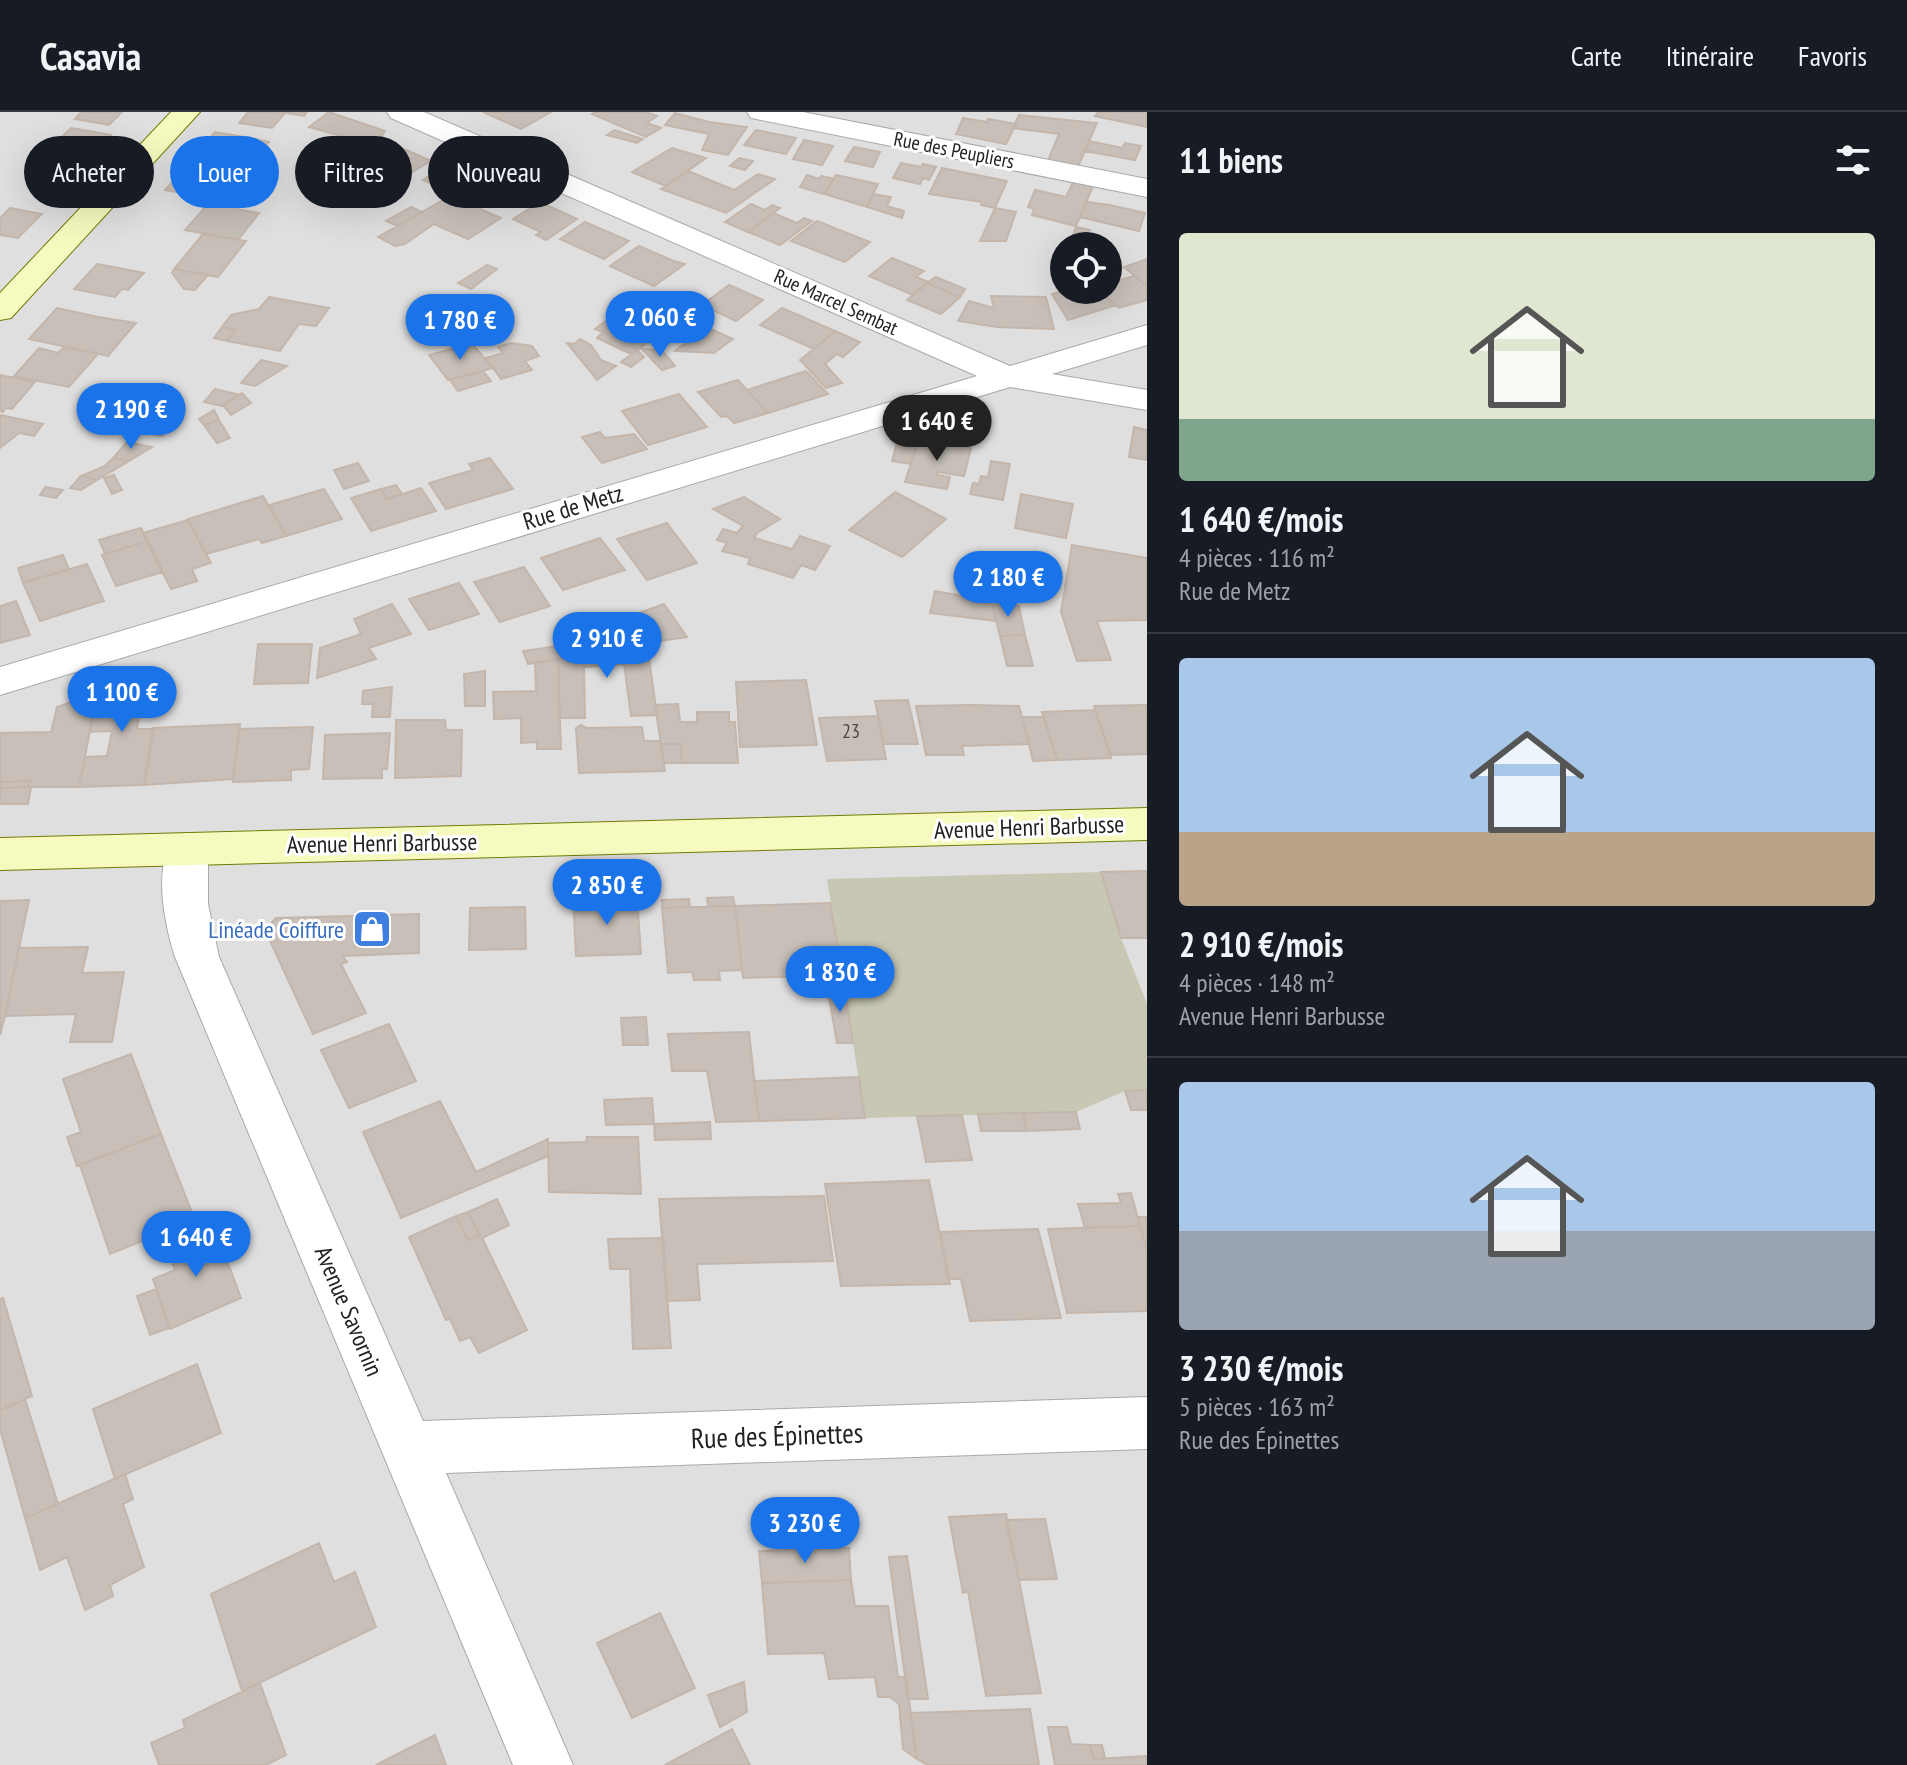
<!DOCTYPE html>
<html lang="fr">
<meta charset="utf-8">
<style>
body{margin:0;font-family:"PT Sans Narrow",sans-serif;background:#242831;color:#f1f3f6;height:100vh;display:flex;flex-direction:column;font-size:30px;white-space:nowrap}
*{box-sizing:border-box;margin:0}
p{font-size:26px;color:#9ea1a6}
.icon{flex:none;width:44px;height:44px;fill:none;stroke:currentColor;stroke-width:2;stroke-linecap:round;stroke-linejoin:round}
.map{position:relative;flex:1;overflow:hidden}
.drawer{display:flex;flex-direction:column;background:#171b24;width:760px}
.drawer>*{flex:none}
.banner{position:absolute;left:24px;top:24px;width:760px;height:72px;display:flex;gap:16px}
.fabs{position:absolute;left:1050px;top:120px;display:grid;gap:16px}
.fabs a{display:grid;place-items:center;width:72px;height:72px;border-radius:50%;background:#171b24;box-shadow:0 8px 32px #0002;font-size:40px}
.price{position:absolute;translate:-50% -68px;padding:0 18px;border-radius:28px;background:#1a73e8;color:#fff;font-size:26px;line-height:52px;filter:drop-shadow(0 2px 4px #0008)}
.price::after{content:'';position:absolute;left:50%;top:48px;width:24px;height:18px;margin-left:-12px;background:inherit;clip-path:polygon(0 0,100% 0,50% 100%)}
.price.active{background:#222;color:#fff}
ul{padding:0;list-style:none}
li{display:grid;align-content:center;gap:16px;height:424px;padding:0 32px}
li+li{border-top:2px solid #363941}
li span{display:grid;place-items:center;height:248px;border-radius:8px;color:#555}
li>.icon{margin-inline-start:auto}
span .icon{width:144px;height:144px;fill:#fffc;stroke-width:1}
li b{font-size:34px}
h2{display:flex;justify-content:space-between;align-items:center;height:96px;padding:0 32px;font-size:34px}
.chip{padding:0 28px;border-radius:36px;background:#171b24;box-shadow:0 8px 32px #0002;font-size:28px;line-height:72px}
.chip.active{background:#1a73e8;color:#fff}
header{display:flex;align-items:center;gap:48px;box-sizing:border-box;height:112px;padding:0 40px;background:#171b24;border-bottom:2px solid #363941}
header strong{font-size:38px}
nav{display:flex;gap:44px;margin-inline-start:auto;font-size:28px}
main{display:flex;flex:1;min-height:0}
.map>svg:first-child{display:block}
</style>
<header>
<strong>Casavia</strong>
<nav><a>Carte</a><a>Itinéraire</a><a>Favoris</a></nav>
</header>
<main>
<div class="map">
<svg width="1147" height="1653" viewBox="0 0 1147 1653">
<rect width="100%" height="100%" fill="#f2efe9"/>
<path fill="#e0dfdf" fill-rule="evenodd" d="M0,0h1147v1653h-1147zM1064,134h44v44h-44z"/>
<path fill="#c7c7b4" d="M1101,760l20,66 26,66v86l-22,1 -49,21 -211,6 -38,-239z"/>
<path fill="#c7bfb8" stroke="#c4b6ab" stroke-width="2" d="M81,0h41l-13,13 -34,-6z
M248,0h59l-3,4 -19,-3 -13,15 -33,-5z
M329,0l56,19 -10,14 -66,-18z
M483,0h68l-30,17z
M595,0h51l11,4 -10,7 14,5 -15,9 -54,-23z
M1098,0h49v15l-52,-11z
M675,1l34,9 38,5 -19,28 -26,-5 7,-16 -44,-9z
M1019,3l78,8 -20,46 -30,-6 12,-29 -46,-6z
M963,6l24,4 1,-3 28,5 -10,20 -50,-10z
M71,16l40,7 -4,4 8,1 -15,17 -50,-9z
M614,18l29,9 -6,4 -30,-8z
M756,18l40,8 -10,16 -42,-9z
M215,20l41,7 -21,25 -42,-7z
M256,27l13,3 -21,24 -13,-2z
M804,28l29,6 -11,19 -29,-6z
M1089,29l33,7 3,-5 16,3 -6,14 -50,-9z
M390,33l14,4 27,12 -27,16 -36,-16z
M39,34l11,2 50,9 -7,6 -6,-1 -22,23 -39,-7 15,-15 -10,-2 7,-7 -6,-1z
M854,35l26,5 -7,15 -28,-6z
M672,36l34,10 -40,28 -34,-14z
M739,46l14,3 -8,9 -15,-4z
M901,51l20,4 2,-3 13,3 -7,13 -6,-2 -3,6 -27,-6z
M447,53l24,11 -25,15 -23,-11z
M942,56l65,13 -12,27 -14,-3 1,-3 -53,-8z
M688,59l46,19 24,-16 17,5 -49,34 -65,-24z
M181,60l38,6 -12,12 8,2 -4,6 -46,-8z
M807,63l12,4 2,-3 13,3 -10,15 -24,-7z
M836,63l42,9 -11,23 -43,-13z
M1074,68l20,4 -18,42 -44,-11 2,-6 -6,-2 7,-17 31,7z
M873,82l18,3 -4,9 17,5 -2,7 -35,-11z
M450,84l51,22 -33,21 -34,-15 -29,20 -10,2 -17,-9z
M540,90l37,17 -31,21 -10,-5 5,-3 -28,-13z
M1087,90l23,3 35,8 -6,18 -59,-14z
M208,92l51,9 -21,27 -53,-10z
M751,92l14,6 7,-5 8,3 -32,24 -23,-10z
M411,95l11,5 -25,14 -11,-5z
M10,96l32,6 -24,24 -18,-3v-17z
M995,96l21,4 -10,29h-26z
M773,101l24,10 7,-5 8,3 -32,24 -32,-13z
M817,109l53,21 -25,20 -54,-21z
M585,110l44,19 -25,18 -44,-20z
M1076,115l14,3 -5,13h-15z
M203,122l43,7 -28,36 -44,-8z
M639,134l35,15 11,3 -31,22 -44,-20z
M892,146l32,13 -8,6 13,5 -16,13 -44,-19z
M1147,147v27l-23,-19z
M97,152l47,9 -16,17 -6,-1 -7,8 -41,-8z
M487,153l10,4 -26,20 -13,-6z
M174,157l34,6 -13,15 -11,-1 -12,-16z
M1134,164l13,10v14l-28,8 -21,-18h10v-7z
M936,165l29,12 -5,8 -33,-14z
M927,171l33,14 -19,17 -34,-14z
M729,173l34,15 -27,21 -34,-16z
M1065,178h33l18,15 -48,15 -16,-26z
M991,184l55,1 8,32 -57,-2 -39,-6 11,-20 25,7z
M269,185l60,11 -13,18 -17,-2 -19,27 -53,-10 8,-11 -13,-3 9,-12 28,-6z
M57,196l41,9 38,6 -28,33 -79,-17z
M782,196l53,23 -21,18 -54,-24z
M657,199l23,10 -49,33 -34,-16 6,-6 -8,-3 15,-11 22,10z
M439,200l18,9 -9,6 -18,-8z
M222,215l13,3 -8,11 -13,-3z
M706,215l27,12 -19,14 -39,-2z
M835,219l25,11 -17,15 -6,-3 -12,10 17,19 -16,5 -26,-28z
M580,227l11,6 10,15 15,6 -19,14 -30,-37 7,1z
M511,231l21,3 7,10 -14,5 7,9 -31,9 -15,-21 17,-5 -5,-6z
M466,233l8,1 19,22 -45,12 -19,-25z
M64,235l34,7 -29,33 -55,-11 25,-28 19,5z
M642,237l20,1 13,16 -13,4z
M637,238l7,7 -13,10 -10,-5z
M261,248l26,6 -32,20 -14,-3z
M483,259l8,10 -33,10 -8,-11z
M806,259l22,23 -60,19 -21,-23z
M0,263l35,7 -23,27 -7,-1 -2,4 -3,-1z
M738,268l9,10 21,23 -34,10 -7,-7 -6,1 -23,-25z
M215,277l25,6 -19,11 -17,-4z
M242,281l9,10 -20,12 -8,-10z
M679,282l28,33 -59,18 -26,-34z
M214,298l5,10 -15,5 -5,-6z
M0,303l43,9 -9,12 -15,-3 -19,15z
M157,306l16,3 -11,15 -16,-3z
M219,308l11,18 -13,5 -13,-18z
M1134,315l13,3v30l-18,-3z
M600,320l5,6 29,-4 13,15 -45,14 -20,-26z
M929,328l42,8 -7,28 -26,-4 -1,3 13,2 -3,12 -42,-7 12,-38z
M127,330l25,5 -23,14 -16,-3z
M897,330l20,4 -7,18 -18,-3z
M113,346l16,3 -32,19 -16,-4 24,-10z
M490,346l23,31 -67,20 -17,-26 44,-13 -4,-6z
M991,349l19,3 -7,36 -33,-6 3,-11 6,1 2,-8 7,1z
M358,351l11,18 -25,8 -10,-19z
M114,363l8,15 -10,4 -8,-16z
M81,364l16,4 -16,10 -11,-2z
M396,373l6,9 -15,5 -6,-10z
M45,375l18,3 -7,8 -16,-3z
M421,376l15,23 -65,20 -20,-33 30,-9 6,10z
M324,377l18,30 -56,17 -17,-31z
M895,380l51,27 -44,38 -53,-27z
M1021,382l52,10 -7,34 -51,-10z
M263,384l23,40 -24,7 -3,-4 -53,15 -18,-35z
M744,385l36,22 -23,14 -3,5 38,11 8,-13 30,10 -15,24 -14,-5 -8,13 -45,-14 2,-6 -28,-7 5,-8 -10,-3 6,-11 14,4 6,-7 -30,-17z
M188,408l23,43 -19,6 5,12 -26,8 -28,-56z
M667,411l30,40 -50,17 -30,-41z
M141,416l7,13 -43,13 -6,-14z
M600,426l25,32 -62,20 -22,-32z
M148,429l15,31 -47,14 -14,-31z
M1072,433l75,13v62l-50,1 14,39 -34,1 -16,-49z
M63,443l6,14 -46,14 -5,-15z
M991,450l26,5 -6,37 -27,-5z
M87,452l17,37 -64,20 -17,-38z
M524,455l26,39 -50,16 -26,-40z
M459,471l20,31 -50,16 -20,-31z
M935,479l56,10 5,20 -66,-8z
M16,489l14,34 -30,8v-37z
M991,489l28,5 6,29 -25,1z
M392,492l19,30 -42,14 7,11 -59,19 3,-30 41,-14 -7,-15z
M664,492l23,33 -39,6 -18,-27z
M1025,523l8,31h-26l-7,-30z
M258,532h54l-4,39 -54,1z
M647,532l10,71 -26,1 -7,-52 -40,3 1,51h-26l-1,-59z
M565,533l3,12 -40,7 -5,-13z
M558,547l3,90h-24v-7l-16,1v-25l-27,1 -1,-27 43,-1 -1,-28z
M485,559v35h-20l-1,-32z
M162,560l-5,36 -17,1 -3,20h17l-10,56 -65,2 6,-30 22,-1 5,-25 -23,1 8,-39z
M806,568l11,65 -77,2 -4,-65z
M392,575l-2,30h-18l1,-13h-11l1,-13z
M77,588h19l-17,87h-51l2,-6 -30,1v-49l51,-1 6,-25z
M908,588l10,44h-34l-9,-43z
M678,592l2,18h17v-10h32v10h6l3,41h-56l-1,-19h-20l-6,-39z
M971,593l48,1 10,38 -67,2 2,9h-38l-10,-49z
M1147,593v49l-36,1 -17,-49z
M1095,598l16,48 -54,2 -15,-48z
M878,604l8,43 -59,2 -8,-43z
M1022,605h22l13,43 -24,1z
M396,608h49l1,10h16l-1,46 -66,2z
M240,612l-7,55 -89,6 9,-57z
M581,613l6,3 55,-1 2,14h16l5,30 -86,2 -3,-45z
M313,615l-4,42 -18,1v10l-58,2 6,-53z
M390,621l-3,36h-5v9l-59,1 2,-44z
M661,632h20l1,19h-18z
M30,669l-2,6 -28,1v-6z
M31,675l-3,17h-28v-16z
M1147,759v67h-26l-20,-66z
M637,785l4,57 -65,2 -3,-57z
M733,785l2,9h-27l-1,-8z
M689,787l1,8 -28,1v-8z
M29,788l-24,116 -5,19v-134z
M830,791l13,72 -100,3 -8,-72z
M735,794l7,64 -23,1 1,9h-26l-2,-8 -24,1 -6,-65z
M525,795l1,42 -57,1 1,-42z
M419,802v39l-76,3 4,6 -6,2 25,49 -53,21 -48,-104 11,-12z
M88,835l-6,26 42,-1 -12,70h-42l6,-28 -71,2 14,-68z
M844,873l9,58h-16l-10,-57z
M646,905l2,28h-25l-2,-27z
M389,912l27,57 -67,27 -28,-58z
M749,920l10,89 -43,1 -9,-51h-35l-4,-37z
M131,942l30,80 -84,32 -10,-29 14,-5 -18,-53z
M859,965l6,41 -106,3 -5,-40z
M1147,978v20h-16l-6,-19z
M652,986l2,26 -48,1 -2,-25z
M440,989l36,71 72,-33v17l-147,62 -38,-86z
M1076,1000l4,17 -54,2 -3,-18z
M1023,1001l3,18h-45l-3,-17z
M962,1003l10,45 -46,2 -9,-46z
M710,1010l1,17 -56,1 -1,-16z
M161,1022l34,86 -85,34 -30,-89z
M587,1025h51l3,57 -92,-2 -1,-49 38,-1z
M929,1068l21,104 -109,2 -16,-102z
M1131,1081l9,33 -55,2 -7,-24 43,-1 -3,-9z
M824,1084l9,65 -136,3 3,36 -33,1 -8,-102z
M497,1087l12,26 -27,13 45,92 -48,23 -9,-16 -10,4 -10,-22 -4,1 -37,-83 47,-21 12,24 12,-5 -12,-23z
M468,1100l12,23 -12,5 -12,-24z
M1138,1105h9v35l-7,-26z
M214,1114l27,72 -71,31 -17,-50 22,-9 -10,-25z
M1140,1114l7,26v59l-80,2 -19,-84z
M1038,1117l23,89 -91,3 -9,-42h-13l-8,-47z
M663,1126l8,110 -38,1 -3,-80h-20l-2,-30z
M156,1177l13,39 -19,7 -13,-39z
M3,1186l29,98 -32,14v-111z
M197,1252l24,69 -106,46 -22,-70z
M25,1287l33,105 -33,14 -25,-89v-19z
M125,1362l8,25 -10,5 21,63 -34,18 3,11 -28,14 -18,-53 -27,13 -15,-52z
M1006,1402l35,179 -55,3 -18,-105 -5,2 -14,-76z
M1045,1407l12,60 -38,1 -13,-60z
M319,1431l15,39 21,-10 21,55 -134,64 -31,-97z
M849,1436l2,32 -89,3 -3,-32z
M907,1444l21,143h-20l-19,-142z
M851,1468l4,26h33l10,71h8l11,82 -14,-10 -4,-45 -9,-7h-12l-3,-20 -46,2 -5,-26 -56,1 -6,-71z
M660,1501l35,75 -63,30 -35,-75z
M744,1570l3,30 -27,15 -12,-32z
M260,1571l26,72 -20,10h-107l-8,-22 34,-15 -2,-8z
M1030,1597l9,56h-111l-11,-6 -7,-46z
M1048,1615h19l4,17 19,1 4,14 53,-3v9h-92z
M732,1617l18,36h-85z
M435,1623l11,30h-70z
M1090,1633h12l3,13 -11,1z"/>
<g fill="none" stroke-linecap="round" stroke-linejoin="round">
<defs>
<path id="street" d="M387,0h37l586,254 137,-41v20l-95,29 95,16v20l-137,-23 -1010,308v-28l977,-291 -586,-258z
M747,0h56l344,67v18l-386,-77 -10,-2z
M187,721l15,5 6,11v55l11,53 204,464 724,-24v52l-701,24 127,292h-60l-338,-808c-11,-34 -21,-86 -3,-119z"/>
<path id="secondary" d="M171,0h29l-189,206 -11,2v-27z
M1147,696v32l-1147,30v-32z"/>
</defs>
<use href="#street" stroke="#a9a9a9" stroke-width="2"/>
<use href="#secondary" stroke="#707d05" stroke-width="2"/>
<use href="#street" fill="#fff" fill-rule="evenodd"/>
<use href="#secondary" fill="#f7fabf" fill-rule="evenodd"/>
</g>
<defs>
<symbol id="shop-square" viewBox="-11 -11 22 22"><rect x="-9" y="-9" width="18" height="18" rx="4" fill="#3f7fe0" stroke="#fff"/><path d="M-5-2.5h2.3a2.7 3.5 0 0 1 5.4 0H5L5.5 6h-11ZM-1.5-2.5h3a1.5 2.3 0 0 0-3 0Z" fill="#fff"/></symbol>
</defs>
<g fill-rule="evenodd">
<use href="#shop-square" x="350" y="795" width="44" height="44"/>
</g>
<g text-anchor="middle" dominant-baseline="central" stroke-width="6" stroke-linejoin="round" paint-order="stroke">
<g font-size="20" fill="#222" stroke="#fff">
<text transform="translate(954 38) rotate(11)">Rue des Peupliers</text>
<text transform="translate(836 190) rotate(24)">Rue Marcel Sembat</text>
</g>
<g font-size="20" fill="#4b4948">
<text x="851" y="619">23</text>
</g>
<g font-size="24" fill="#222" stroke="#fff">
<text transform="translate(573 395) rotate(-17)">Rue de Metz</text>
<text transform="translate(1029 715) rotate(-2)">Avenue Henri Barbusse</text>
<text transform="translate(382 731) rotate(-1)">Avenue Henri Barbusse</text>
<text transform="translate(349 1199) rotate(67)">Avenue Savornin</text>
</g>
<g font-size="24" fill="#366cbe" stroke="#fff" text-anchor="end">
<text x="344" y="817">Linéade Coiffure</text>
</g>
<g font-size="28" fill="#222" stroke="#fff">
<text transform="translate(777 1323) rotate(-2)">Rue des Épinettes</text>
</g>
</g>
</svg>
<div class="fabs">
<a><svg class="icon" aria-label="locate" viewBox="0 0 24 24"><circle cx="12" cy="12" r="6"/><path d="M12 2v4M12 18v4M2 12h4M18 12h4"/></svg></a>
</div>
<b class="price" style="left:660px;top:247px">2 060 €</b>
<b class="price" style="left:460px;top:250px">1 780 €</b>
<b class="price" style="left:131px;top:339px">2 190 €</b>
<b class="price active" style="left:937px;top:351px">1 640 €</b>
<b class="price" style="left:1008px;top:507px">2 180 €</b>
<b class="price" style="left:607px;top:568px">2 910 €</b>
<b class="price" style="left:122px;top:622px">1 100 €</b>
<b class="price" style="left:607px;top:815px">2 850 €</b>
<b class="price" style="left:840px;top:902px">1 830 €</b>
<b class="price" style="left:196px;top:1167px">1 640 €</b>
<b class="price" style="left:805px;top:1453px">3 230 €</b>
<div class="banner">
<a class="chip">Acheter</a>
<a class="chip active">Louer</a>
<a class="chip">Filtres</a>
<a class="chip">Nouveau</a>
</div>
</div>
<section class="drawer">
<h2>11 biens<svg class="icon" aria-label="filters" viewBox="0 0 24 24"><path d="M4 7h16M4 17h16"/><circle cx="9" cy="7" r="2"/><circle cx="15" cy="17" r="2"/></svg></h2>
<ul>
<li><span style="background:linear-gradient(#dfe7d0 75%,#7fa58c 0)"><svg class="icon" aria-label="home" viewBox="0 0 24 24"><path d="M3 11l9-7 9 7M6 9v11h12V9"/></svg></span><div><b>1 640 €/mois</b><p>4 pièces · 116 m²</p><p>Rue de Metz</p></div></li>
<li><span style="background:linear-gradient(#a9c7e8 70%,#b9a48a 0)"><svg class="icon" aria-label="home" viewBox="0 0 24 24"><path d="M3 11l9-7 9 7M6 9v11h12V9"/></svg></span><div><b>2 910 €/mois</b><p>4 pièces · 148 m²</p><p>Avenue Henri Barbusse</p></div></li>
<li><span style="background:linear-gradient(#a9c7e8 60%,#9aa5b1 0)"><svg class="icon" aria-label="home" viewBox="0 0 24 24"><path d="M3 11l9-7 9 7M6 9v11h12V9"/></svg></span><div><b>3 230 €/mois</b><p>5 pièces · 163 m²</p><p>Rue des Épinettes</p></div></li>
</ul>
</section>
</main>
